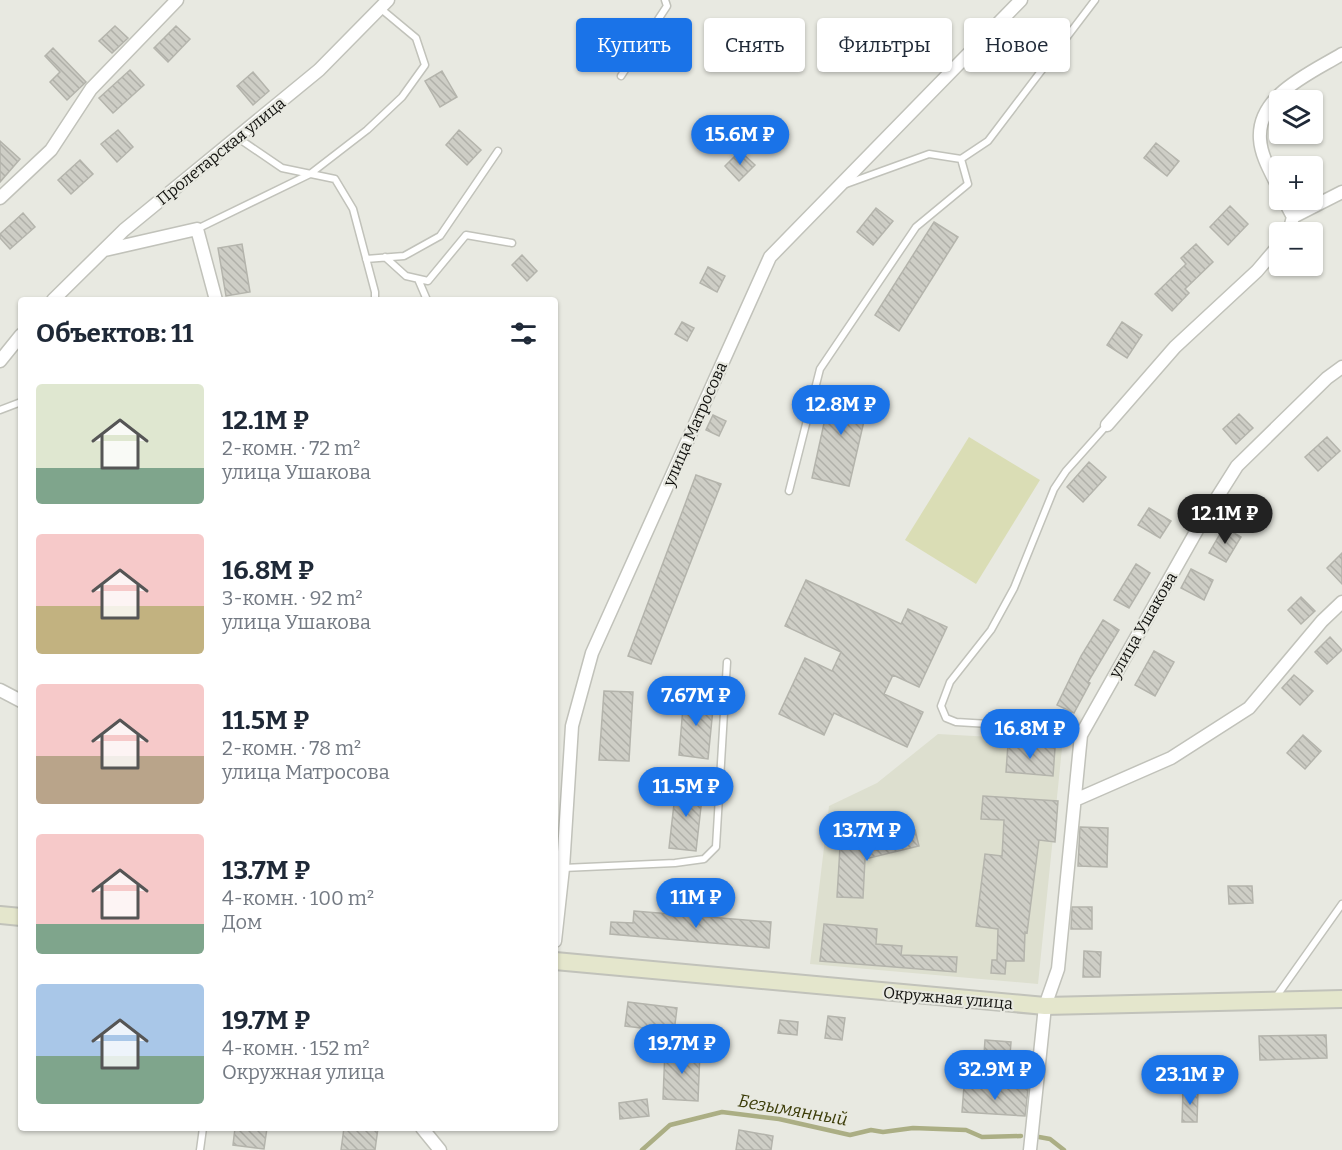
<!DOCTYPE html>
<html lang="ru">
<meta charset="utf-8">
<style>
body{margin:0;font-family:Bitter,serif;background:#f6f6f7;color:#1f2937;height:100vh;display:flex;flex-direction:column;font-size:22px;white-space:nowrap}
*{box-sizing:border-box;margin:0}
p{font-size:20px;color:#747a83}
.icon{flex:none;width:33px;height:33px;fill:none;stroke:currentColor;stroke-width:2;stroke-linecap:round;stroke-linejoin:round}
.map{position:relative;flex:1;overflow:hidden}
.drawer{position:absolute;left:18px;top:297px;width:540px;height:834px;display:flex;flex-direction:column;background:#fff;border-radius:6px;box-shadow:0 2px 4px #0004}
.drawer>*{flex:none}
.top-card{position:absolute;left:576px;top:18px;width:570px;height:54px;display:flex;gap:12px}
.controls{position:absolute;left:1269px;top:90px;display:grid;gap:12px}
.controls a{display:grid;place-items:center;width:54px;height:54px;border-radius:6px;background:#fff;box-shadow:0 2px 4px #0004;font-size:30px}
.price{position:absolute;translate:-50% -51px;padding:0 14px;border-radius:21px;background:#1a73e8;color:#fff;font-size:20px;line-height:39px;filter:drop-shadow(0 2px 3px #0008)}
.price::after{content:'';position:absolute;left:50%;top:36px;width:18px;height:14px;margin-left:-9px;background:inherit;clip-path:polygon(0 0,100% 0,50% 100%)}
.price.selected{background:#222;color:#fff}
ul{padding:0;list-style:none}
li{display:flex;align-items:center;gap:18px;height:150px;padding:0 18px}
li span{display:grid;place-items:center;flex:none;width:168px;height:120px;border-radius:6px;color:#555}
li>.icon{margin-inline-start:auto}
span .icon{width:72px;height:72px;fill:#fffc;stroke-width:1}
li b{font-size:26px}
h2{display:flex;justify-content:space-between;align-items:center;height:72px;padding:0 18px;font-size:26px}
.tag{padding:0 21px;border-radius:6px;background:#fff;box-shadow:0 2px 4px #0004;font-size:21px;line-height:54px}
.tag.selected{background:#1a73e8;color:#fff}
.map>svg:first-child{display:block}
</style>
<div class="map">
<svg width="1342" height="1150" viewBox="0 0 1342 1150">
<defs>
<pattern id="building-back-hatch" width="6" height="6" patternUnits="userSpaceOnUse" patternTransform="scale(1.5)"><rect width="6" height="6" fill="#cecec6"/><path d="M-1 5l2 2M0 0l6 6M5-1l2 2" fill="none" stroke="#b0b0a9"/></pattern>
</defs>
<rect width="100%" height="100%" fill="#e8e9e1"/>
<path fill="#dddfcf" d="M938,734l109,6 15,8 -24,236 -228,-20 19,-158 48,-23z"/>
<path fill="#daddb5" d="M969,437l71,43 -64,104 -71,-44z"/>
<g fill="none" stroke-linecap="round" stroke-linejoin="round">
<path stroke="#abae84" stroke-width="4.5" d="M1039,1137l11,2 14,11
M642,1150l28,-25 52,-13 57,7 71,16 21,-5 12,2 30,-4 53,2 16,7 39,-1"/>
</g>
<path fill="url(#building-back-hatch)" stroke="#b4b4ac" stroke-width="1.5" d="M115,26l13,12 -16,15 -13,-12z
M176,26l14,13 -22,23 -14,-14z
M831,29l18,19 -13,13 -18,-19z
M53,48l33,34 -19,18 -17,-18 10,-10 -15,-16z
M130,70l14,15 -31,28 -14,-15z
M442,71l15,26 -17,10 -15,-26z
M253,72l16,19 -16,14 -16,-19z
M118,130l15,17 -16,15 -16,-18z
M459,130l22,20 -14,15 -21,-20z
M0,141l20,18 -20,23z
M1156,143l23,18 -12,15 -23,-18z
M740,151l15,14 -16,16 -14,-15z
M80,160l13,14 -22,20 -13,-14z
M1230,206l18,18 -20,21 -18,-18z
M876,208l17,13 -20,24 -16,-13z
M23,213l12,14 -25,22 -10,-11v-4z
M934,222l24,15 -59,94 -24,-16z
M242,244l8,48 -24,4 -8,-48z
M1196,244l17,18 -28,27 4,4 -17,18 -17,-17 31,-30 -5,-6z
M522,255l15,16 -10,10 -15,-16z
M708,267l17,9 -8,16 -17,-9z
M682,322l12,6 -7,13 -12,-7z
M1122,322l20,13 -15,23 -20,-13z
M832,387l38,8 -21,91 -37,-8z
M1239,414l14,14 -17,16 -13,-15z
M713,415l13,6 -7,15 -13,-6z
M1327,437l13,14 -22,20 -13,-14z
M1089,462l17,15 -23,25 -16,-15z
M696,475l25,9 -70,180 -23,-8z
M1149,508l22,13 -11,17 -22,-13z
M1224,527l17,10 -15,25 -17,-9z
M1342,553v31l-15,-16z
M1136,564l14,9 -21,35 -15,-8z
M1191,569l22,11 -9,20 -23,-12z
M806,580l95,44 7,-15 39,18 -28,60 -26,-12 -9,19 39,18 -16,35 -73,-34 -10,22 -45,-21 26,-56 27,13 9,-19 -56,-26z
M1301,597l14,14 -14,13 -13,-14z
M1103,620l16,10 -31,52 2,1 -16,30 -17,-8 24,-49z
M1330,637l12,13 -15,14 -12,-12z
M1154,651l20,11 -19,34 -20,-11z
M1294,675l19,16 -13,14 -18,-17z
M604,691l29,1 -4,69 -30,-1z
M684,695l30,4 -6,60 -29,-4z
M1303,735l18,16 -16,18 -18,-16z
M1008,744l47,4 -2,28 -47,-4z
M676,786l27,3 -7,62 -27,-3z
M983,796l75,5 -3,41 -16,-2 -12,93 -2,-1 -1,29h-18l-1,13 -14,-1 1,-13h5l1,-31 -22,-3 9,-72 17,2 2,-36 -23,-1z
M1080,827l28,1 -1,39 -29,-1z
M915,830l4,16 -54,13 -2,39 -26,-1 3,-50 38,3 -3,-10z
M1228,886h24l1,17 -24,1z
M1072,907h20v22h-21z
M634,911l137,11 -2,26 -159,-14 1,-12 22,1z
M824,924l53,5 -1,15 26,2 -1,9 56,2 -1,15 -136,-11z
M1084,951l17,1 -1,25h-17z
M628,1002l49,6 -3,24 -49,-6z
M828,1016l17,2 -3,22 -17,-2z
M780,1020l18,2 -1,13 -19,-2z
M1326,1035l1,23 -67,2 -1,-24z
M985,1040l26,2 -1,13 -26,-1z
M665,1049l35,2 -2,50 -35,-2z
M964,1086l64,3 -3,27 -63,-4z
M1183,1090h15l-1,32h-15z
M647,1099l2,17 -29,3 -1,-16z
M235,1128h32l-3,21 -31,-4z
M344,1128h34l-3,22h-34z
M739,1130l34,6 -2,14h-35z"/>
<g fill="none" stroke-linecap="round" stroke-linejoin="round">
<defs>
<path id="lane" d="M621,76l46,-70 -2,-6
M238,138l44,30 53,11 18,30 22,83v8
M961,159l27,-18 107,-141
M197,229l113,-55 57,-44 35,-33 23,-32 -9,-27 -36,-30
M385,257l21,19 22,5 38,-46 46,8
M366,259l38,-3 36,-20 58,-85
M418,279l9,21
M0,410l21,-8
M789,491l31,-122 96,-142 52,-43 -7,-25 -32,-5 -83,30
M1081,735l-25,-7 -100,-6 -10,-4 -5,-12 9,-24 41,-52 23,-42 40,-99 12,-18 41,-46
M563,868l112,-5 29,-4 12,-12 11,-185
M1276,997l66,-93
M200,1150l3,-22"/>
<path id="street" d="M1280,191c-8,-17 -19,-34 -20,-52 -3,-44 51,-66 82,-85
M0,198l51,-48 40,-61 86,-89
M1284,200l9,17
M1289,232l4,-15 49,-25
M105,250l92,-21 19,71
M53,300l71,-70 195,-160 69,-70
M0,361l21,-26
M1107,425l68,-78 82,-76 23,-27
M0,690l21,11
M1075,800l96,-42 78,-50 73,-87 20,-19
M555,941l8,-73 9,-142 20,-73 178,-396 251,-257
M422,1128l18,22
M1030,1150l15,-144 13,-37 23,-234 120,-212 36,-57 90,-88 15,-11"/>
<path id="secondary" d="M0,915l21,2
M555,961l490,45 297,-7"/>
</defs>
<use href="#lane" stroke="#c1c2ba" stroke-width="9"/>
<use href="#street" stroke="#c1c2ba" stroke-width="15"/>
<use href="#secondary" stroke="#c1c2ba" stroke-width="20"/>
<use href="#lane" stroke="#fff" stroke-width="6"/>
<use href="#street" stroke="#fff" stroke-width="12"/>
<use href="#secondary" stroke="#e4e6cc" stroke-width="16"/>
</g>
<g text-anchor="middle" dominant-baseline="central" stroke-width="4.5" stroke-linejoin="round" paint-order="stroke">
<g font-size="16" fill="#12120f" stroke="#e8e9e1">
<text transform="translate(221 151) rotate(-39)">Пролетарская улица</text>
<text transform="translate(695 424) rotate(-66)">улица Матросова</text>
<text transform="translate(1143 625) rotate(-60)">улица Ушакова</text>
<text transform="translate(948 998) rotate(5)">Окружная улица</text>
</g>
<g font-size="18" font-style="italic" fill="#3c3d09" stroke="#e8e9e1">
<text transform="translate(793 1110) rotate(10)">Безымянный</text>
</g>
</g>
</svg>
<div class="controls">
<a><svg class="icon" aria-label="layers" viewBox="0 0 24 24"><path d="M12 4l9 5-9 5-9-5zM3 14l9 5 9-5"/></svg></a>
<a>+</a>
<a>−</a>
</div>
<b class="price" style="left:740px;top:166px">15.6M ₽</b>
<b class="price" style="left:841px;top:436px">12.8M ₽</b>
<b class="price selected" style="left:1225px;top:545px">12.1M ₽</b>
<b class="price" style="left:696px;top:727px">7.67M ₽</b>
<b class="price" style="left:1030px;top:760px">16.8M ₽</b>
<b class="price" style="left:686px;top:818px">11.5M ₽</b>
<b class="price" style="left:867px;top:862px">13.7M ₽</b>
<b class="price" style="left:696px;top:929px">11M ₽</b>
<b class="price" style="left:682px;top:1075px">19.7M ₽</b>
<b class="price" style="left:995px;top:1101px">32.9M ₽</b>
<b class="price" style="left:1190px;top:1106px">23.1M ₽</b>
<div class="top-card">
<a class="tag selected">Купить</a>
<a class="tag">Снять</a>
<a class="tag">Фильтры</a>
<a class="tag">Новое</a>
</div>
<section class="drawer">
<h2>Объектов: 11<svg class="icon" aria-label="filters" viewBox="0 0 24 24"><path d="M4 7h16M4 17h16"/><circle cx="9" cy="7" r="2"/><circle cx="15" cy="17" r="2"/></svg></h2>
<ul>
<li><span style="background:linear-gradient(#dfe7d0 70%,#7fa58c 0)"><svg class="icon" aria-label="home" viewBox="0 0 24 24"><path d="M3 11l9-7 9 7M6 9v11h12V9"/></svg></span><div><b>12.1M ₽</b><p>2-комн. · 72 m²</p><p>улица Ушакова</p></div></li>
<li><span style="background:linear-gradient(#f6c9c9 60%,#c2b280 0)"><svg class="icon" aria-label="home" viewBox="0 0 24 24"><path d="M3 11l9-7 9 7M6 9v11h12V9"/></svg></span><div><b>16.8M ₽</b><p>3-комн. · 92 m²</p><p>улица Ушакова</p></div></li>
<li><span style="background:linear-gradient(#f6c9c9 60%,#b9a48a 0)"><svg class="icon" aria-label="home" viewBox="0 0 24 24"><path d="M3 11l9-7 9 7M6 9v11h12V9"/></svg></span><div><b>11.5M ₽</b><p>2-комн. · 78 m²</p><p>улица Матросова</p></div></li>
<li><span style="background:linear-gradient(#f6c9c9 75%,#7fa58c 0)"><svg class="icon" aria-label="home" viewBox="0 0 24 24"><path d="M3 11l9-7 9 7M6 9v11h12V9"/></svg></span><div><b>13.7M ₽</b><p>4-комн. · 100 m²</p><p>Дом</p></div></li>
<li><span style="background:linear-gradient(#a9c7e8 60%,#7fa58c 0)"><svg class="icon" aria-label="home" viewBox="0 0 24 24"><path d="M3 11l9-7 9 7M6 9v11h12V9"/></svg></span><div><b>19.7M ₽</b><p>4-комн. · 152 m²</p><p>Окружная улица</p></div></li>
</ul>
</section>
</div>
